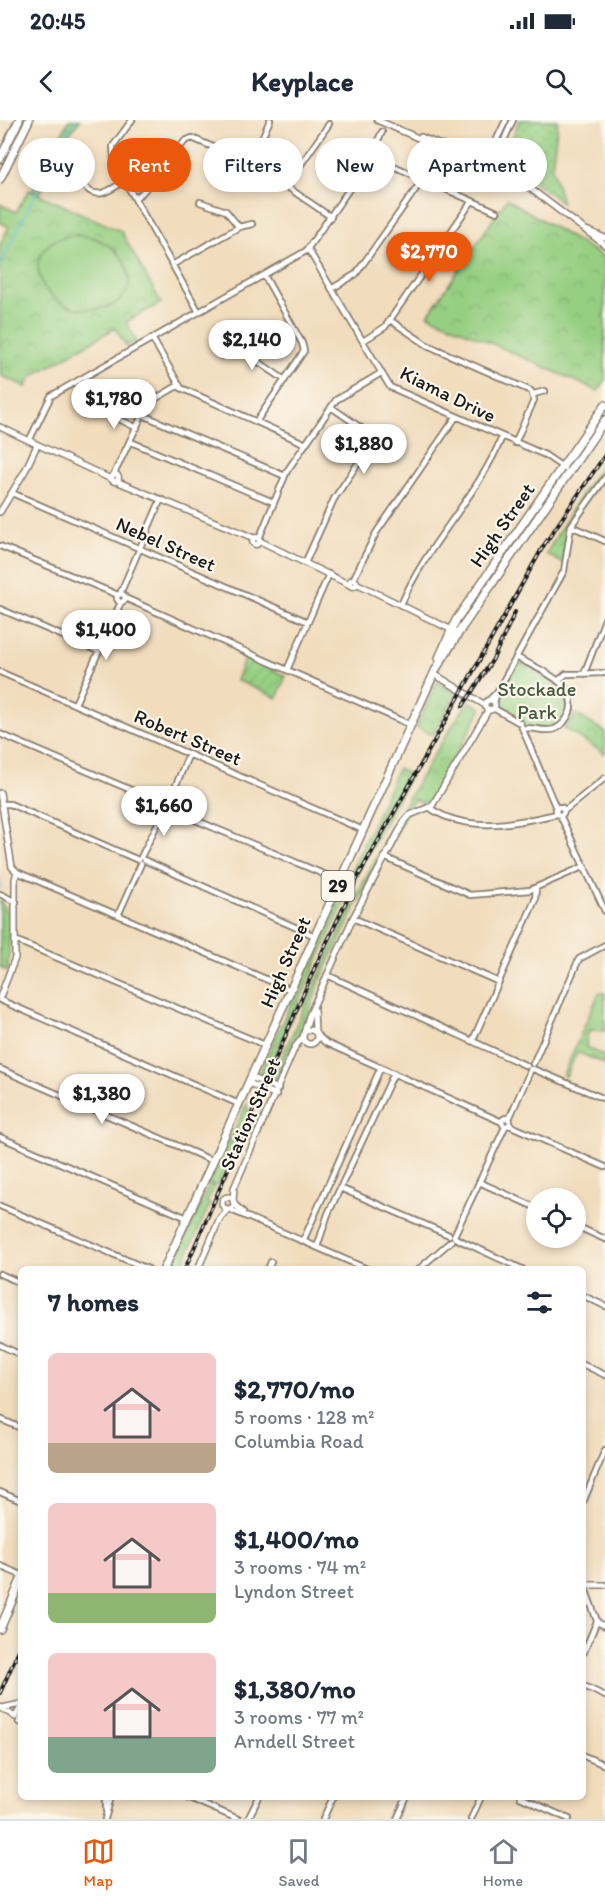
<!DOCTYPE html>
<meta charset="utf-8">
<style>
body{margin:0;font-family:Itim,sans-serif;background:#f2f2f3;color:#1f2937;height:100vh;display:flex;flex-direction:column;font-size:22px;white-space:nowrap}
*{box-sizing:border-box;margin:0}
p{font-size:20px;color:#747a83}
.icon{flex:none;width:33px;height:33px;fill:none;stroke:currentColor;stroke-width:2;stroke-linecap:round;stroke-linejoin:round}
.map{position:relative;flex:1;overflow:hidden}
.sheet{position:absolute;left:18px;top:1146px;width:568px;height:534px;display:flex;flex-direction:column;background:#fff;border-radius:9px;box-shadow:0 3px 9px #0003}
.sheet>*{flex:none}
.top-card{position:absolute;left:18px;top:18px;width:570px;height:54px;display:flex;gap:12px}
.buttons{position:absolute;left:526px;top:1068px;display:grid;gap:12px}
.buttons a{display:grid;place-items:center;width:60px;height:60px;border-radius:50%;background:#fff;box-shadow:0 3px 9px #0003;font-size:30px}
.price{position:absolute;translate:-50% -51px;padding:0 14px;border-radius:21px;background:#fff;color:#222;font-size:20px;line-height:39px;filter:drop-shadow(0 2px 3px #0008)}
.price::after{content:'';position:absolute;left:50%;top:36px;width:18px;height:14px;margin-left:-9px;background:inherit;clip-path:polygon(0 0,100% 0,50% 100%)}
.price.on{background:#ea580c;color:#fff}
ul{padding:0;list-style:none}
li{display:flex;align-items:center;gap:18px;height:150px;padding:0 30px}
li span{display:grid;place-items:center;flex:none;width:168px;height:120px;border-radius:9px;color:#555}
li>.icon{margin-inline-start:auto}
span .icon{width:72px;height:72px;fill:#fffc;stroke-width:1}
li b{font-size:26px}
h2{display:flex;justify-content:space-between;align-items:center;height:72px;padding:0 30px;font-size:26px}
.chip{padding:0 21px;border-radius:27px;background:#fff;box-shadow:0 3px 9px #0003;font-size:21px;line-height:54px}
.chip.on{background:#ea580c;color:#fff}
.status{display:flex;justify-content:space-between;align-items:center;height:42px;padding:0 30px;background:#fff;direction:ltr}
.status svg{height:16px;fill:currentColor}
header{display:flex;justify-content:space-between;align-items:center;height:78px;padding:0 30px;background:#fff;font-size:27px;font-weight:800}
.tabs{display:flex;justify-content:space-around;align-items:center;height:84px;border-top:2px solid #e0e1e3;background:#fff;font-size:16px;color:#747a83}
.tabs a{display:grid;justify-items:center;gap:3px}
.tabs .on{color:#ea580c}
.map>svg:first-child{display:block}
</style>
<div class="status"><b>20:45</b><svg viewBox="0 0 49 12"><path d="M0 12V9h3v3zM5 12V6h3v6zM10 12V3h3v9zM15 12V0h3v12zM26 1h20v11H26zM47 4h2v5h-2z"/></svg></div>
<header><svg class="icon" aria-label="back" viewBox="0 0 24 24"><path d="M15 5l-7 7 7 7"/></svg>Keyplace<svg class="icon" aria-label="search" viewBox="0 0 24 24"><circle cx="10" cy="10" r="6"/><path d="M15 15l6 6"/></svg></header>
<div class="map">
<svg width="605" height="1699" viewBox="0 0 605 1699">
<defs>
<pattern id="grass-dots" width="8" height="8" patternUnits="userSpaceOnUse" patternTransform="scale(1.5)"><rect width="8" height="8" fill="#96cf82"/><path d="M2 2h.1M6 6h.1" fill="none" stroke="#81b170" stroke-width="1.8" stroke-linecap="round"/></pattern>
<pattern id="wetland-marsh" width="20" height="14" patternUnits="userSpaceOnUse" patternTransform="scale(1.5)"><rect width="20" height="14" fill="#96cf82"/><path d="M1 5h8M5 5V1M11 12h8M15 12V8" fill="none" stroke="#81b170"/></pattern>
<pattern id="park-crowns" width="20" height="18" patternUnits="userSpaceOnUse" patternTransform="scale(1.5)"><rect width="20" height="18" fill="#96cf82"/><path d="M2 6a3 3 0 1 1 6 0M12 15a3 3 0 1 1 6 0" fill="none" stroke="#81b170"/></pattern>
<pattern id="garden-furrows" width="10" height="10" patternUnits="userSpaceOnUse" patternTransform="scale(1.5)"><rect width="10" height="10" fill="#96cf82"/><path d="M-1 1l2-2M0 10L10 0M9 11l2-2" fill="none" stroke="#81b170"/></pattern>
</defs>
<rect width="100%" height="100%" fill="#fbf7ec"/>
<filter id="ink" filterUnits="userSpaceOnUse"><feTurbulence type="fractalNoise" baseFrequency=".0167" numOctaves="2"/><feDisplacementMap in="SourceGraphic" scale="12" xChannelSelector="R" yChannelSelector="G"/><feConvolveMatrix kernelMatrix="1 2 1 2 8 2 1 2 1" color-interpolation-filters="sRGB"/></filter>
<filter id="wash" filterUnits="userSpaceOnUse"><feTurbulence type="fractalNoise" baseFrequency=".008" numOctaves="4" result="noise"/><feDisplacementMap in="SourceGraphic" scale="24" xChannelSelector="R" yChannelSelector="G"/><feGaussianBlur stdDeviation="1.35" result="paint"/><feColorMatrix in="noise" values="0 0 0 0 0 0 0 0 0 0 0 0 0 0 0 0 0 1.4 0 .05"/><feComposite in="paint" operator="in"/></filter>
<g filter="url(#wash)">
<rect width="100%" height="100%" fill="#f1dcbc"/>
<path fill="url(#grass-dots)" stroke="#59764f" stroke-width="1.5" d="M519,0h39l-6,47 10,36 -32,-25 -23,-12 2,-19z
M250,977l-4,9 4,6 -31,72 -4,2 -6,-3z
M209,1065l6,2 -8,15 3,2 -29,65h-10z"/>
<path fill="url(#wetland-marsh)" stroke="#59764f" stroke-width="1.5" d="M69,0h11l-12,16 -28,58 -8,-3z"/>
<path fill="url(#park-crowns)" stroke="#59764f" stroke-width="1.5" d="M29,70l92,41 40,72 -35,19 10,19 -10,5 -11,-18 -84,49 -5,10 -26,-12v-131l9,-17 -9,-5v-18l16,8z
M507,79l98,59v123l-7,10 -170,-76z
M605,342c0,24 -27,43 -37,65 -5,11 -2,26 -4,37l-18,-10 37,-63z
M518,543c7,1 14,6 21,10 20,12 40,26 22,50l-15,6 -20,-2 -9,-10 -18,-11 -2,-9z
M437,562l19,12 -23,41 -17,-8z
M469,581l13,7 -54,97 -14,-6 -45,81 -49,101 -20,56 -8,9 -17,34 -3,-1c58,-130 116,-261 197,-378z
M576,594l29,18v22l-41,-26z
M398,648l12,7 -53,99 -92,203 -6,-3z
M0,779l10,19 -2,53 -8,-4z
M599,873h6v38l-14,-1 -4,5 -1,12 19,9v8l-28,-12 -11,25 -3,-2z"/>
<path fill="url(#garden-furrows)" stroke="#59764f" stroke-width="1.5" d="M245,538l41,18 -9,22 -41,-18z"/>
<path fill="#96cf82" stroke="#59764f" stroke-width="1.5" d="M77,115c55,3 74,68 19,74 -59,7 -85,-69 -19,-74z"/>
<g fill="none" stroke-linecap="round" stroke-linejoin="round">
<path stroke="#53b8d1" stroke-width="1.5" d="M0,146l64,-130 11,-16
M0,759v11"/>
</g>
</g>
<g filter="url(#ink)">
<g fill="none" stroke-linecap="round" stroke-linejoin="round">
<defs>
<path id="minor" d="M132,0l-19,26 1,16 85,150
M500,29l1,16 5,10
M371,36l126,56
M251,43l19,-43
M484,46l22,-46
M491,49l22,-49
M286,66l43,-62
M86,68c13,13 26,0 39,-7
M135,78l7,-5 43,-52 7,-3 63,27 76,52
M200,82l26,9 13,16
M308,129l82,138 155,68 19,13
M172,145l67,-38 13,-3
M333,168l23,-14 67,-95
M390,200l37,25 104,46 3,9 -19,43
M152,218l29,50 125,56
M363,221l22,-14 87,-126
M241,230l7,-8
M222,236l19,-6 44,30
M534,274l11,-3
M105,292l32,16
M143,295l142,61
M256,302l48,-71 -2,-8 -38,-68
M30,319l21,-43 255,-145 60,-86 16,-33
M131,322l142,60
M114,354l34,-71 31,-18
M12,373l296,129
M571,406l34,15
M259,419l28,-68 49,-71 45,-27
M0,426l118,49
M305,443l29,-64 39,-58 -3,-7 -39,-27
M353,460l23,-47 80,-116
M120,474l41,-95
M117 478a4 4 0 1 1 8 0a4 4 0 1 1-8 0Z
M125,478l286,127
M401,485c25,-61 76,-107 101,-168
M0,489l98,42
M516,537c19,11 63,25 54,55 -3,7 -8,14 -15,17 -12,4 -21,-3 -32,0
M287,550l42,-96
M0,552l363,158
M584,554l21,-55
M558,561l8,-7 39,-1
M489,580l8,-8 67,-121 7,-45 34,-48
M494,583l3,-11
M75,584l46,-102
M493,588l27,15 36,85
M0,614l164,70
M2,684h8l128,56
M168,684l21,-50
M556 691a4 4 0 1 1 8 0a4 4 0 1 1-8 0Z
M167,688l173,73
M430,688c37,26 87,15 127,6
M564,691l41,-33
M560,695l45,96
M141,737l24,-48
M384,737l86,38 60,-5 55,-24
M144,740l171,76
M17,752l98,42
M0,774l16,8
M119,793l22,-49
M118,795l173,75
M353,798l146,64
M15,820l250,105
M327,855l200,91
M0,880l239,104
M317,915l9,8 176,79
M473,920l62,-140 1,-12
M533,944l46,-105 26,-14
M0,949l213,92
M533,949l72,30
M502 1002a4 4 0 1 1 8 0a4 4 0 1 1-8 0Z
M509,999l22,-50
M509,1005l96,42
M0,1017l187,81
M479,1062l58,26
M340,1068l109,47
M234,1084l9,8
M0,1086l148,63
M229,1089l138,60
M576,1106l29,13
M454,1116l51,-109
M455,1118l67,31
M303,1121l78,-174
M317,1127l11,-33 66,-141
M268,1149l3,-7
M419,1149l32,-28
M0,1154l21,9
M584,1176l21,10
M0,1225l21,10
M584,1245l21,10
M0,1299l21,9
M0,1372l21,9
M584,1380l21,-50
M597,1502l8,4
M584,1532l13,-31 -13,-36
M584,1566l21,10
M584,1636l21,9
M106,1677v14
M187,1677l51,22
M520,1677l49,22
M105,1699l6,-22
M248,1699l11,-22
M323,1699l10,-22
M397,1699l10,-22
M471,1699l10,-22"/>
<path id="tertiary" d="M377,0l150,66 78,59
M421,17l55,22 8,7
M586,110l19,8
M0,307l111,52
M111.5 358a3.5 3.5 0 1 1 7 0a3.5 3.5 0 1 1-7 0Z
M116,361l138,57
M0,392l25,-41 12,-26
M252.5 421a3.5 3.5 0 1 1 7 0a3.5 3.5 0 1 1-7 0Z
M260,421l90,44
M349.5 463a3.5 3.5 0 1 1 7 0a3.5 3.5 0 1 1-7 0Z
M356,463l102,50
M434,554l51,31
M485 585a5 5 0 1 1 10 0a5 5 0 1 1-10 0Z
M0,673l12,74 5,5 -2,7v79l-15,39
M314,889l1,22
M303 917a7 7 0 1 1 14 0a7 7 0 1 1-14 0Z
M304,913l5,-17 44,-98 51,-96 6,-7 22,-9 57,-97
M251,957l27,12
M249,963l27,12
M222 1083a6 6 0 1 1 12 0a6 6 0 1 1-12 0Z
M233,1081l1,-13 61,-141 8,-10
M198,1149l22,-51 8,-9
M0,1446l21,9
M584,1465h21
M0,1587l15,10 6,-10
M2,1588l19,-4
M19,1602l2,-5"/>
<path id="primary" d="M0,39l19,-39
M0,59l29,-59
M439,538l17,-38 149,-215
M164,1149l272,-600 27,-43 142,-206
M0,1509l21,-49"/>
</defs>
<use href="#minor" stroke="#867c6c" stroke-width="8"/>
<use href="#tertiary" stroke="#867c6c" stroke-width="8"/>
<use href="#primary" stroke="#867c6c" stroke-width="10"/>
<use href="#minor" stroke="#fff" stroke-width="4.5"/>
<use href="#tertiary" stroke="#fff" stroke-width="5"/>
<use href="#primary" stroke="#fff" stroke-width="7"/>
<defs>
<path id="rail" d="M463,586l30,-47 22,-47
M185,1149l130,-302 44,-92 185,-330 61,-90
M0,1573l21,-48"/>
</defs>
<use href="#rail" stroke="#1c1c1c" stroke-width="4"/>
<use href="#rail" stroke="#fbf7ec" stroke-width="1.5" stroke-dasharray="4.5" stroke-linecap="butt"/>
</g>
</g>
<g text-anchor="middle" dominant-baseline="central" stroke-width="4.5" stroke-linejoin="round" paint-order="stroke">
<rect fill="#fbf7ec" stroke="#5f5e5a" stroke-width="1.5" x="321.5" y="751" width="33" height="30" rx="4.5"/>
<g font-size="18" font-weight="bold" fill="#1c1c1c">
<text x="338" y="766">29</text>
</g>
<g font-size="20" fill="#1c1c1c" stroke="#fbf7ec">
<text transform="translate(448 274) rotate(26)">Kiama Drive</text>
<text transform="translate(502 405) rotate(-55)">High Street</text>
<text transform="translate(166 424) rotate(24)">Nebel Street</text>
<text transform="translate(188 617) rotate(23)">Robert Street</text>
<text transform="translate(285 842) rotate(-66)">High Street</text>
<text transform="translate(250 994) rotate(-66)">Station Street</text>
</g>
<g font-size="20" fill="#475b40" stroke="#fbf7ec">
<text x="537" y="569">Stockade<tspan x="537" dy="23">Park</tspan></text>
</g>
</g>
</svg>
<div class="buttons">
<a><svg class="icon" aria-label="locate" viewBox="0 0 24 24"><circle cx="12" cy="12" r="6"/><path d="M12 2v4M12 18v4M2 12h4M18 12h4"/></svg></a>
</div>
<b class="price on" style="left:429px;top:163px">$2,770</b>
<b class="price" style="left:252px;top:251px">$2,140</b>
<b class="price" style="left:114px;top:310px">$1,780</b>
<b class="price" style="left:364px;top:355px">$1,880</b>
<b class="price" style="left:106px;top:541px">$1,400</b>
<b class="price" style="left:164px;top:717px">$1,660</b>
<b class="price" style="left:102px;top:1005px">$1,380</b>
<div class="top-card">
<a class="chip">Buy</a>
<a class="chip on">Rent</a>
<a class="chip">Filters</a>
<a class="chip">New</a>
<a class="chip">Apartment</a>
</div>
<section class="sheet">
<h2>7 homes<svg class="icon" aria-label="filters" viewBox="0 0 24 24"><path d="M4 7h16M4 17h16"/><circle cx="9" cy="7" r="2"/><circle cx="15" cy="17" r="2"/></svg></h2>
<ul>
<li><span style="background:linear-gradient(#f6c9c9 75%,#b9a48a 0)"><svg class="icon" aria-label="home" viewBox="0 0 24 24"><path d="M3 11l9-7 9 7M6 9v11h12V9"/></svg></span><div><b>$2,770/mo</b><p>5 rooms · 128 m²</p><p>Columbia Road</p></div></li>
<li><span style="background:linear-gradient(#f6c9c9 75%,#8fb573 0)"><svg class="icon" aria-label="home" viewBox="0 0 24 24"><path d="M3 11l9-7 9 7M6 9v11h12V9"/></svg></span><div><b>$1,400/mo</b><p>3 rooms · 74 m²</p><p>Lyndon Street</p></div></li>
<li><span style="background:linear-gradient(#f6c9c9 70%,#7fa58c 0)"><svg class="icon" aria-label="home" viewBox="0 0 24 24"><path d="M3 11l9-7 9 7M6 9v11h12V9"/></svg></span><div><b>$1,380/mo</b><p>3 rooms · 77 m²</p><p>Arndell Street</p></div></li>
</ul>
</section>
</div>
<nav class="tabs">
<a class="on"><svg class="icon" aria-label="map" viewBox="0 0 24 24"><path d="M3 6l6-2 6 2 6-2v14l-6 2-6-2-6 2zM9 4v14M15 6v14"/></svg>Map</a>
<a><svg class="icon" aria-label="saved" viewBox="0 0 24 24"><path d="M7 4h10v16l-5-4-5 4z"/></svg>Saved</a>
<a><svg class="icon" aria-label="home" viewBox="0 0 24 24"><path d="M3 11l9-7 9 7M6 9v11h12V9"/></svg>Home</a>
</nav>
